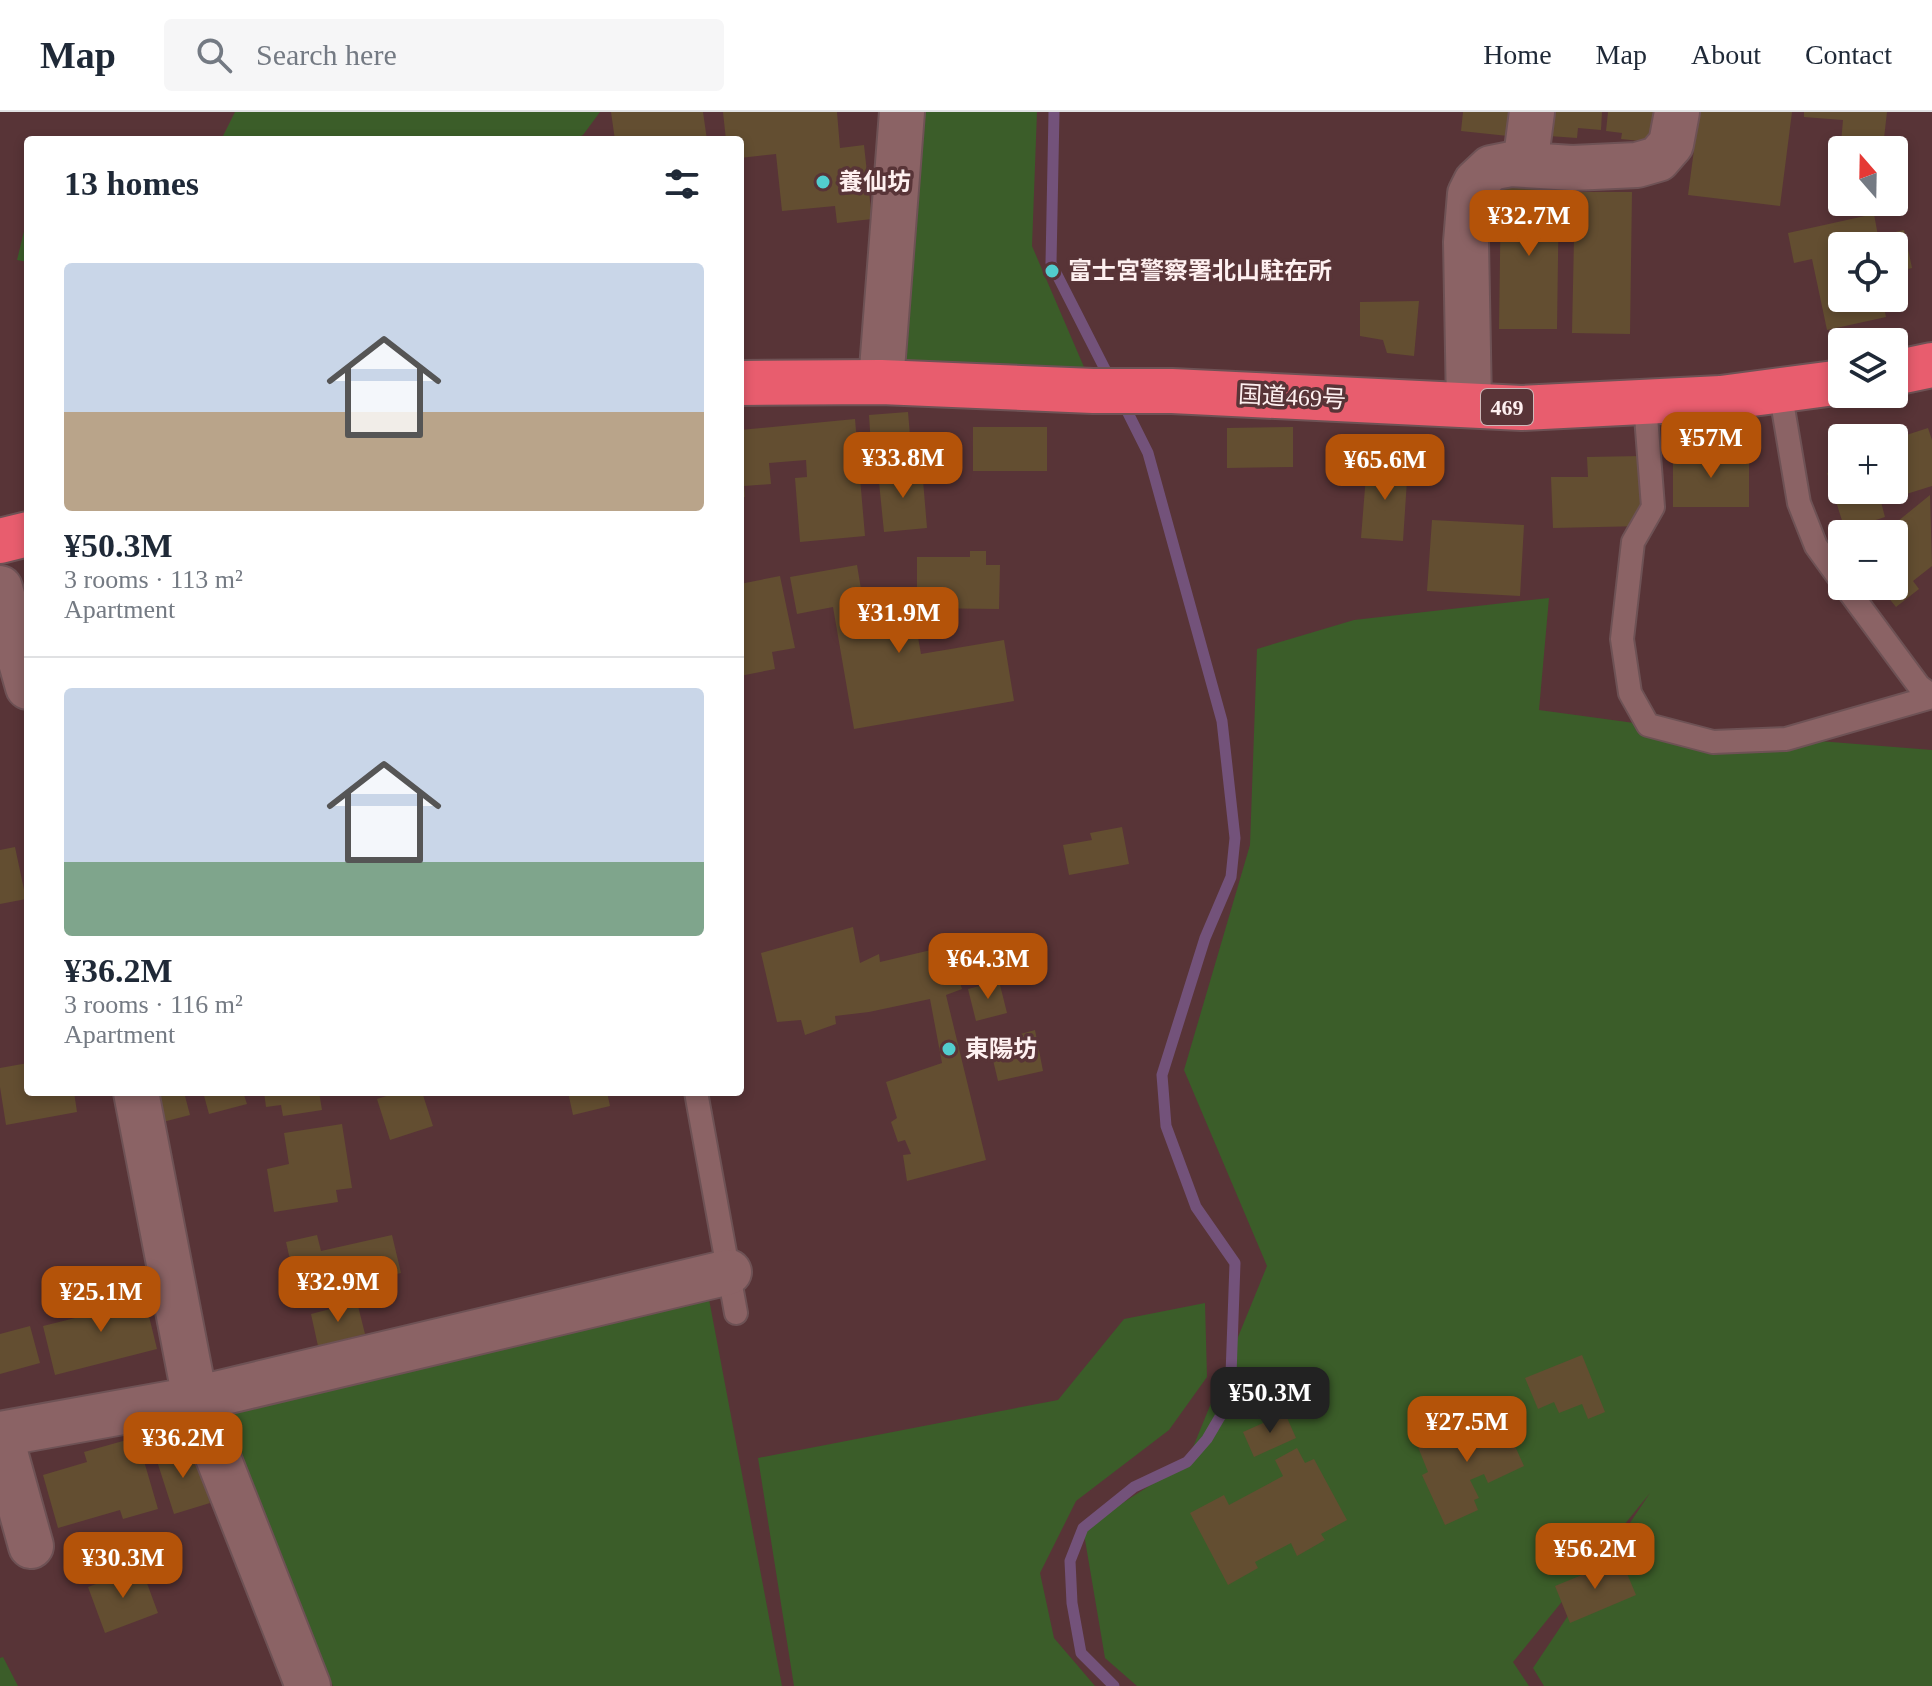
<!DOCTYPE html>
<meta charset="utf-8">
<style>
body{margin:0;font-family:"Times New Roman","Noto Sans JP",serif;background:#f6f6f7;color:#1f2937;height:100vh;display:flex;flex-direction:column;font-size:30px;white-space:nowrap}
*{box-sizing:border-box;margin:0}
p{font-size:26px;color:#747a83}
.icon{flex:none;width:44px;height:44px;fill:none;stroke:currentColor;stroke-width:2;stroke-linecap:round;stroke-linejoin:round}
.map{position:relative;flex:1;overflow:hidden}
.drawer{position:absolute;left:24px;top:24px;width:720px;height:960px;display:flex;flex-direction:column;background:#fff;border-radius:8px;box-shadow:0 4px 12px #0003}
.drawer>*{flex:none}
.needle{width:52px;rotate:340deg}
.controls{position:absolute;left:1828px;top:24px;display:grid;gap:16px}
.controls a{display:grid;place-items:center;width:80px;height:80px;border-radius:8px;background:#fff;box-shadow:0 4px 12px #0003;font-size:40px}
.price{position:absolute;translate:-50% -68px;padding:0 18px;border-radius:16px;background:#b45309;color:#fff;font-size:26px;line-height:52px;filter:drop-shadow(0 2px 4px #0008)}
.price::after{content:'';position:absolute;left:50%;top:48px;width:24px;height:18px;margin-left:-12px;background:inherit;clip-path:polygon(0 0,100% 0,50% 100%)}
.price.selected{background:#222;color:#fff}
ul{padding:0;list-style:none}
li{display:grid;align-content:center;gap:16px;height:424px;padding:0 40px}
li+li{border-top:2px solid #e0e1e3}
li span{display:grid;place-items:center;height:248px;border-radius:8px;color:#555}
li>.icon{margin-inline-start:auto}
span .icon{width:144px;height:144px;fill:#fffc;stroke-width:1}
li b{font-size:34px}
h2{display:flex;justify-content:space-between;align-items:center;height:96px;padding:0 40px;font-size:34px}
header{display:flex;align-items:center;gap:48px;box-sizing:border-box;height:112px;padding:0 40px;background:#fff;border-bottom:2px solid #e0e1e3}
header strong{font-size:38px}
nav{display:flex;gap:44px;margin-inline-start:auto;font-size:28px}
.search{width:560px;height:72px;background:#f6f6f7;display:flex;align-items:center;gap:20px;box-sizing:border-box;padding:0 28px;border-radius:8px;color:#747a83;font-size:30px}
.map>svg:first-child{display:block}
</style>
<header>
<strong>Map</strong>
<div class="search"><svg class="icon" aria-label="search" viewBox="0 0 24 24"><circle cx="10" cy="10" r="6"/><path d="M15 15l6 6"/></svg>Search here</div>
<nav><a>Home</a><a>Map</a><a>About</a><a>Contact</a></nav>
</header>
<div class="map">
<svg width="1932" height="1574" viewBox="0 0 1932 1574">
<rect width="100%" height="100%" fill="#583437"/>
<path fill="#3b5d29" d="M235,0h365l-17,23 -11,5h-351z
M902,0h135l-5,134 55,128 -191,-8z
M28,103v47l-11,-2z
M1549,486l-10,112 154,21 239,19v936h-388l-11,-18 117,-175 -137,169 16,24h-392l-32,-28 -22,-130 104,-66 80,-196 -83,-196 66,-225 7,-196 97,-29z
M705,1166l77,408h-449l-138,-287z
M1205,1191l2,74 -38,53 -93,71 -36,72 14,65 41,48h-301l-36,-228 300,-58 66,-81z
M3,1545l15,29h-18v-28z"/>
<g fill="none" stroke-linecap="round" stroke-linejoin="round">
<path stroke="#73527a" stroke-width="11" d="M1054,0l-3,151 60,118
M1114,1574l-33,-33 -9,-50 -2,-42 13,-33 51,-41 53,-25 20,-23 14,-24 10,-40 4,-112 -39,-56 -30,-81 -4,-51 43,-137 26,-61 4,-39 -13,-117 -74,-268 -27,-54"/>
</g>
<path fill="#634e31" d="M611,0h92l4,28h-92z
M723,0h114l3,36 24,-3 8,74 -35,4 -2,-17 -53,5 -6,-57 -36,4v-18h-14z
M1463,0h48l-3,24 -47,-5z
M1551,0h51l-1,18 -23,-2 -1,10 -28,-2z
M1608,0h46l-4,30 -29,-3 1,-6 -16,-2z
M1699,0h93l-12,94 -92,-11z
M1804,0h83l-4,35 -42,-4 2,-23 -39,-3z
M1501,75h58l-2,142h-58z
M1575,80h57l-2,142 -58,-1z
M1874,102l4,22 26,-6 8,38 -18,4v-26h-52v52h40l4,19 -59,13 -15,-71 -18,4 -6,-30z
M1419,189l-5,55 -27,-3 -4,-13 -23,-4v-34z
M908,300l4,47 -40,3 -3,-47z
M855,307l10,117 -65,6 -5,-64 12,-1 -1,-17 -37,3 2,21 -27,2 1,11h-5v-67z
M973,315h74v44h-74z
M1293,315v40l-66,1v-40z
M1928,316l4,12v46l-51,16 4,15 -40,13 -18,-57 15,-5v22h52v-51z
M1749,340v55h-76v-54z
M1642,344l2,70 -91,2 -2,-51h37l-1,-20z
M1367,351l41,2 -5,76 -42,-3z
M922,356l5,60 -43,4 -6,-60z
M1930,383l2,71 -19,15 6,8 -23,18 -17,-21h15v-52l-7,-4z
M1432,408l92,5 -4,71 -93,-5z
M970,439h16v14h14l-1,44 -82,-1v-51h53z
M857,453l5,30 47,-8 12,67 83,-14 10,61 -160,28 -21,-122 -36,7 -7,-37z
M780,464l15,72 -23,4 3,17 -35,7v-92z
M1122,715l7,37 -60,11 -6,-30 29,-5 -2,-7z
M15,735l11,52 -26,5v-54z
M853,815l7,36 19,-9 1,8 68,-16 14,43 -16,6 40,165 -79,21 -4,-26 8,-1 -6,-14 -7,2 -7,-20 6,-4 -11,-36 56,-19 -12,-64 -61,13 -34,4 1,8 -31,11 -4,-15 -24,2 -16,-69z
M999,869l8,32 -31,8 -8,-32z
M1035,918l8,41 -45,10 -9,-38z
M28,951v29h46l3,20 -71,13 -6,-38v-19z
M151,980h47v1l-13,3 5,19 -31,8z
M203,980h40l4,12 -38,10z
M264,980h55l3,18 -39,6 -2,-11 -15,2z
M399,980h23l11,34 -43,14 -13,-41z
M568,980h39l3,14 -37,9z
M342,1012l10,64 -16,2 2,12 -64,10 -7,-43 22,-5 -5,-31z
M317,1123l4,16 71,-16 9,38 -66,16 3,11 -37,8 -15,-66z
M126,1179l4,13 15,-4 12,49 -102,26 -12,-49 48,-12 -3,-13z
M357,1190l8,32 -47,12 -7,-32z
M30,1214l10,37 -40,11v-40z
M1582,1243l23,57 -17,7 -6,-15 -23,9 -5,-11 -16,7 -13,-31z
M1499,1299l25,55 -36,17 -4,-9 -14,6 9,18 -5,2 4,10 -33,15 -23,-50 6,-3 -10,-25z
M1285,1301l11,25 -42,19 -11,-25z
M137,1325l21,72 -35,10 -3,-9 -62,18 -15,-53 44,-13 -3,-10z
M192,1334l18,57 -36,11 -18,-56z
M1297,1336l8,15 9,-4 33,61 -26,14 4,6 -28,16 -6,-13 -36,19 3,6 -30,17 -38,-72 34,-18 5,10 54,-29 -8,-16z
M1621,1447l15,36 -66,28 -15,-37z
M141,1455l17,46 -53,20 -17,-46z"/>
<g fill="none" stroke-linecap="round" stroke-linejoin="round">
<defs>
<path id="lane" d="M1780,278l19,113 17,43 26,36
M1645,291l8,104 -20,35 -11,97 8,54 18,32 65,17 73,-3 146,-42
M1845,474l74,100 13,10
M696,980l40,221"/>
<path id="street" d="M1525,53l7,-53
M881,270l21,-270
M1469,293l-3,-163 4,-48 6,-12 15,-14 20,-4 61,4 65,-3 21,-6 13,-15 6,-32
M0,476l28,99
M136,980l59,307 113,287
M0,1322l195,-35 534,-127
M0,1322l31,112"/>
<path id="highway" d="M1894,261l38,-8
M740,271l141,-1 212,9h79l350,17 199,-10 121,-16
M0,429l28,-7"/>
</defs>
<use href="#lane" stroke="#6e5255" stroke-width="26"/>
<use href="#street" stroke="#6e5255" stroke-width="48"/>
<use href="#highway" stroke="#6e5255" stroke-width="48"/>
<use href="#lane" stroke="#8b6365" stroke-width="22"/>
<use href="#street" stroke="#8b6365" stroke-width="44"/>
<use href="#highway" stroke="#e85d6e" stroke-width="44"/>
</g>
<g fill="#52cdce" stroke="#583437" stroke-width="3">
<circle cx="823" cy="70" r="8"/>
<circle cx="1052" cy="159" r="8"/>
<circle cx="949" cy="937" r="8"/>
</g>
<g text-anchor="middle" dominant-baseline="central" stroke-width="7" stroke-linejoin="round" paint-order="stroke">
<rect fill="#583437" stroke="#ccb8b8" stroke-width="2" x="1481" y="277" width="52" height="36" rx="6"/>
<g font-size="22" font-weight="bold" fill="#fef0f0">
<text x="1507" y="295">469</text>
</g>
<g font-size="24" font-weight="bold" fill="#fef0f0" stroke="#583437" text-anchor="start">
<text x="839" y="70">養仙坊</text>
<text x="1068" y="159">富士宮警察署北山駐在所</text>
<text x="965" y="937">東陽坊</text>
</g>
<g font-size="24" fill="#fef0f0" stroke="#583437">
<text transform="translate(1292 285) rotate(3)">国道469号</text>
</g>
</g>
</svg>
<div class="controls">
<a><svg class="needle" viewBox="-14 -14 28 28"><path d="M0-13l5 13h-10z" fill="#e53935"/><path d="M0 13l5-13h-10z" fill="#747a83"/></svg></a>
<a><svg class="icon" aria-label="locate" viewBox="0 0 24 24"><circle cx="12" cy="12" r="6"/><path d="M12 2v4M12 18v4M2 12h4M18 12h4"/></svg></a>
<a><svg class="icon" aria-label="layers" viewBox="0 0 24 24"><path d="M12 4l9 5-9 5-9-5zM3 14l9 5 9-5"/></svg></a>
<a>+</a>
<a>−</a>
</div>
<b class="price" style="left:1529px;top:146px">¥32.7M</b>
<b class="price" style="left:1711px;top:368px">¥57M</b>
<b class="price" style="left:903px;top:388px">¥33.8M</b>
<b class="price" style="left:1385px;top:390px">¥65.6M</b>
<b class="price" style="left:899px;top:543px">¥31.9M</b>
<b class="price" style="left:988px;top:889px">¥64.3M</b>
<b class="price" style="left:338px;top:1212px">¥32.9M</b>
<b class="price" style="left:101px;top:1222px">¥25.1M</b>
<b class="price selected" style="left:1270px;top:1323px">¥50.3M</b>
<b class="price" style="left:1467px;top:1352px">¥27.5M</b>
<b class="price" style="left:183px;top:1368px">¥36.2M</b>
<b class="price" style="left:1595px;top:1479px">¥56.2M</b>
<b class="price" style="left:123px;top:1488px">¥30.3M</b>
<section class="drawer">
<h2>13 homes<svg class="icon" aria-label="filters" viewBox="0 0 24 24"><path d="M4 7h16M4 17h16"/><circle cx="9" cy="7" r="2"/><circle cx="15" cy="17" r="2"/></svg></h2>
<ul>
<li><span style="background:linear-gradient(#c9d6e8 60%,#b9a48a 0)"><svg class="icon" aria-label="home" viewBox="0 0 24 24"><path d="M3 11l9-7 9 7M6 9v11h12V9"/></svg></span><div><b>¥50.3M</b><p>3 rooms · 113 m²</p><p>Apartment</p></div></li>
<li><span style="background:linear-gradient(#c9d6e8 70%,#7fa58c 0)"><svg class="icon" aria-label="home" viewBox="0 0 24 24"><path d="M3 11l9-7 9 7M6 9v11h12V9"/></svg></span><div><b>¥36.2M</b><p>3 rooms · 116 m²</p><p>Apartment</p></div></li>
</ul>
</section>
</div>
